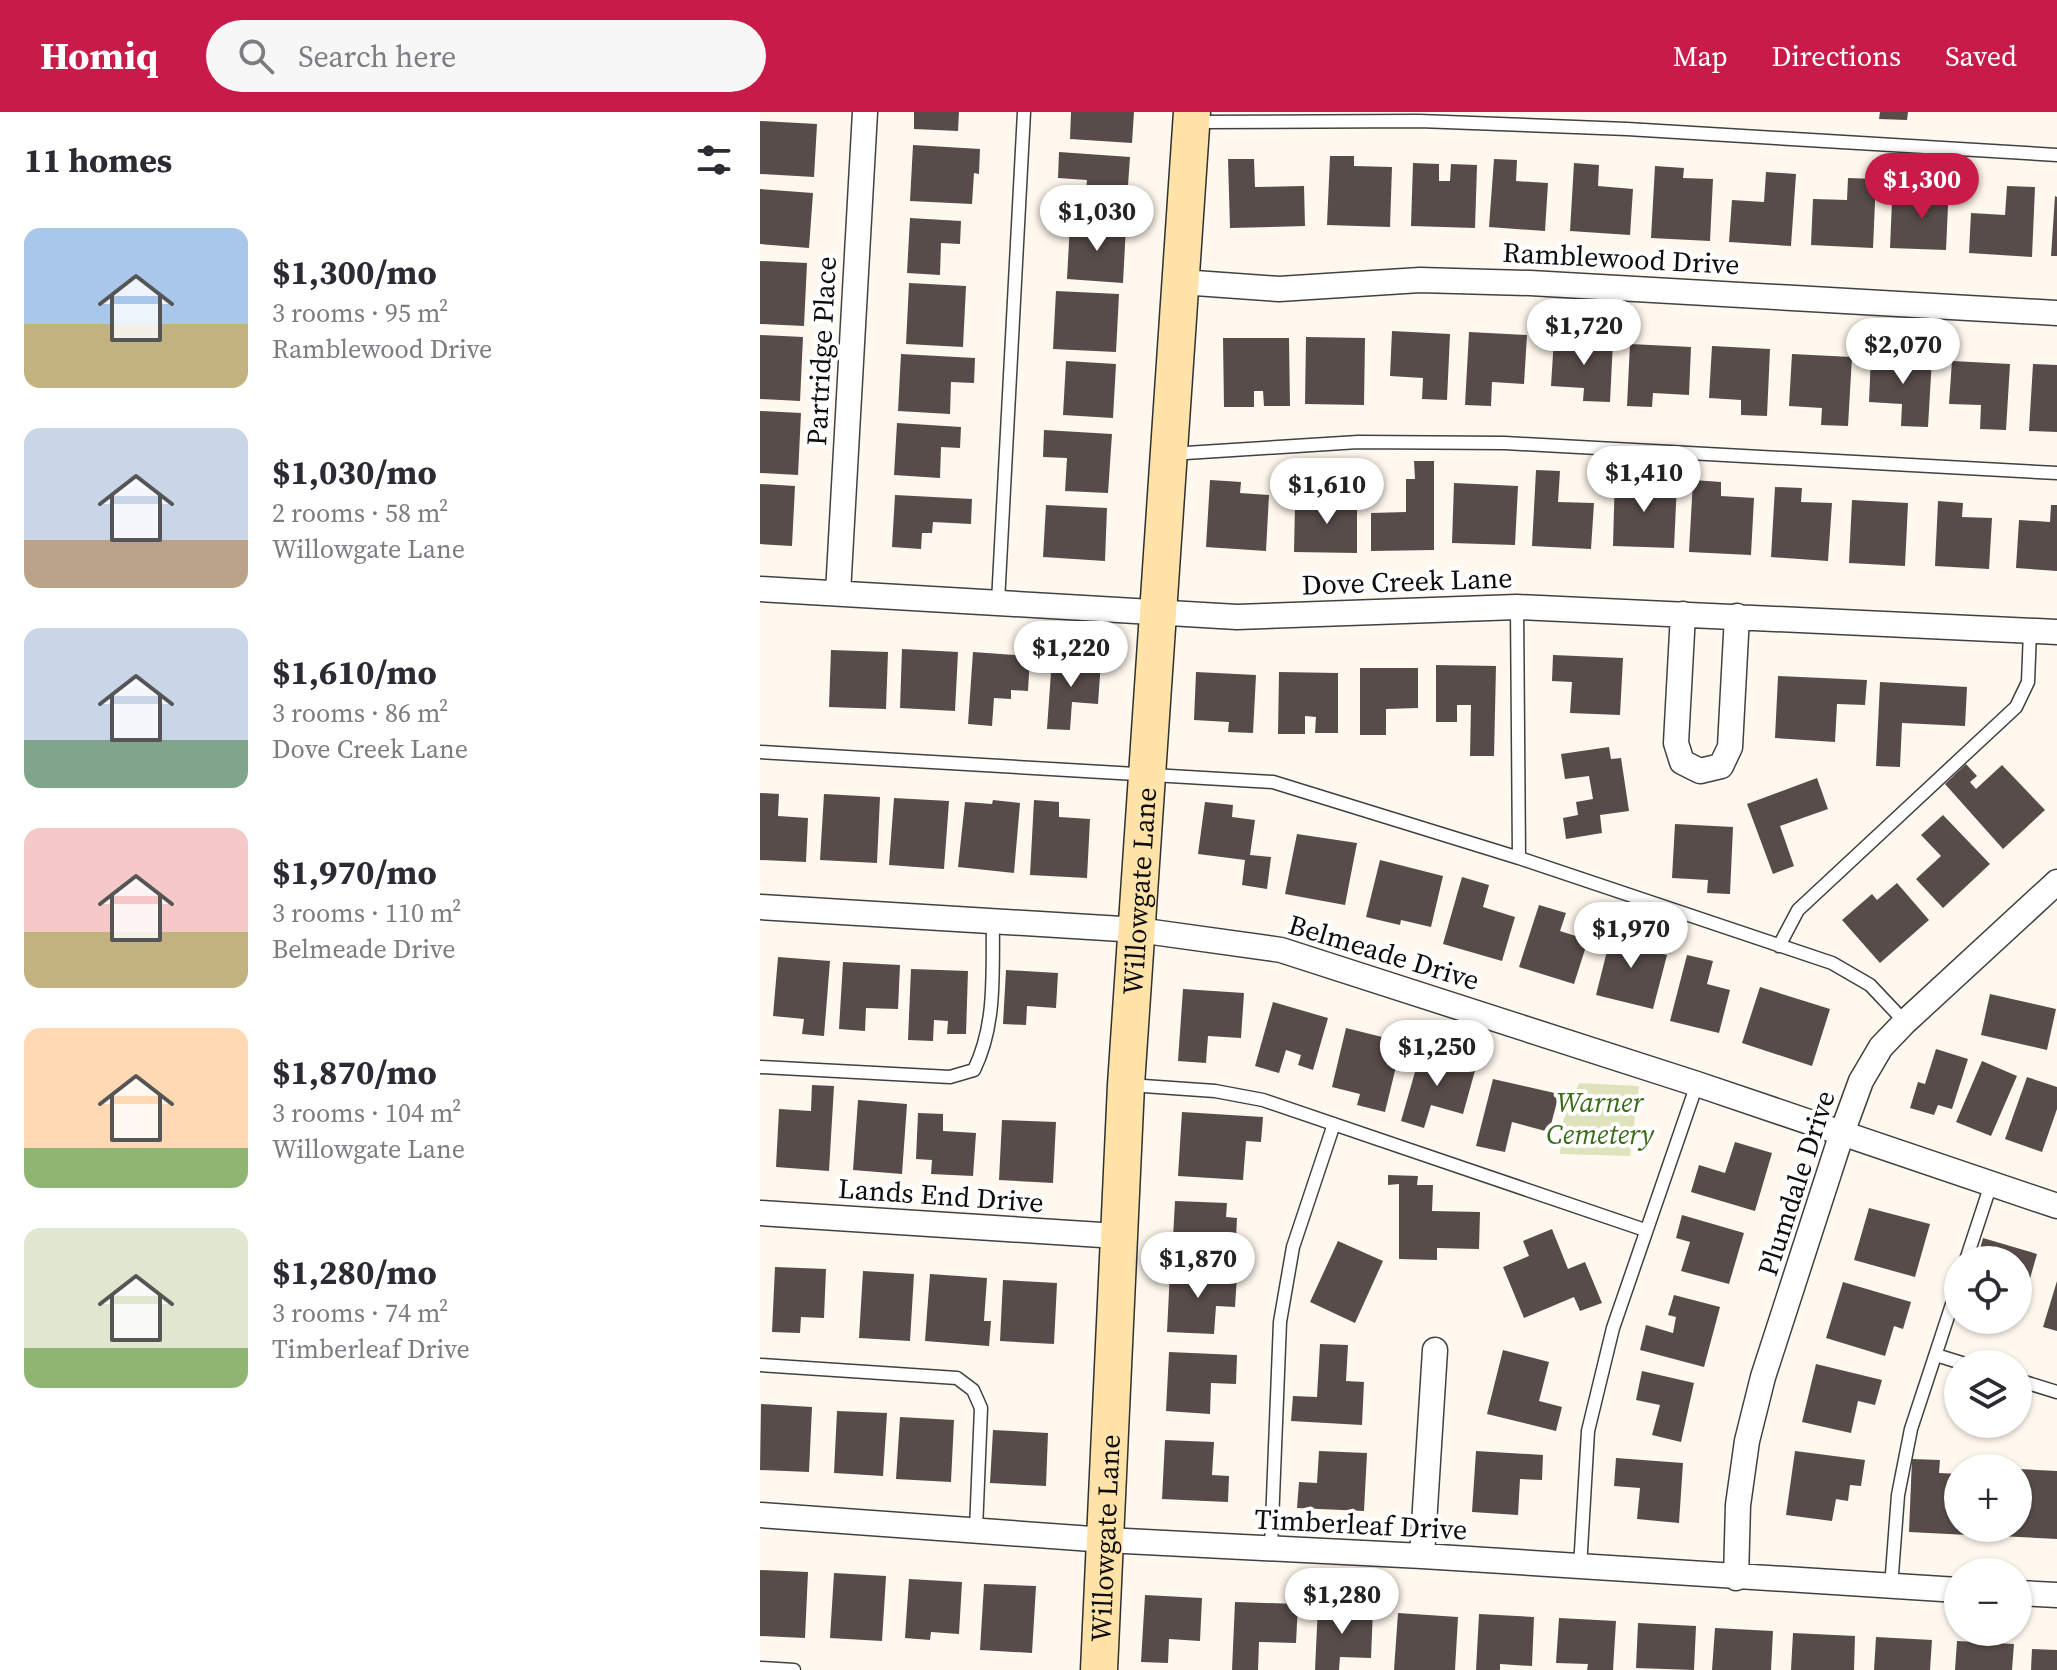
<!DOCTYPE html>
<meta charset="utf-8">
<style>
body{margin:0;font-family:"Source Serif 4",serif;background:#f7f7f7;color:#2b2b33;height:100vh;display:flex;flex-direction:column;font-size:30px;white-space:nowrap}
*{box-sizing:border-box;margin:0}
p{font-size:26px;color:#7c7c81}
.icon{flex:none;width:44px;height:44px;fill:none;stroke:currentColor;stroke-width:2;stroke-linecap:round;stroke-linejoin:round}
.map{position:relative;flex:1;overflow:hidden}
.side{display:flex;flex-direction:column;background:#fff;width:760px}
.side>*{flex:none}
.controls{position:absolute;left:1184px;top:1134px;display:grid;gap:16px}
.controls a{display:grid;place-items:center;width:88px;height:88px;border-radius:50%;background:#fff;box-shadow:0 2px 6px #0004;font-size:40px}
.price{position:absolute;translate:-50% -68px;padding:0 18px;border-radius:28px;background:#fff;color:#222;font-size:26px;line-height:52px;filter:drop-shadow(0 2px 4px #0008)}
.price::after{content:'';position:absolute;left:50%;top:48px;width:24px;height:18px;margin-left:-12px;background:inherit;clip-path:polygon(0 0,100% 0,50% 100%)}
.price.active{background:#c81b49;color:#fff}
ul{padding:0;list-style:none}
li{display:flex;align-items:center;gap:24px;height:200px;padding:0 24px}
li span{display:grid;place-items:center;flex:none;width:224px;height:160px;border-radius:16px;color:#555}
li>.icon{margin-inline-start:auto}
span .icon{width:96px;height:96px;fill:#fffc;stroke-width:1}
li b{font-size:34px}
h2{display:flex;justify-content:space-between;align-items:center;height:96px;padding:0 24px;font-size:34px}
header{display:flex;align-items:center;gap:48px;box-sizing:border-box;height:112px;padding:0 40px;background:#c81b49;color:#fff}
header strong{font-size:38px}
nav{display:flex;gap:44px;margin-inline-start:auto;font-size:28px}
.search{width:560px;height:72px;background:#f7f7f7;display:flex;align-items:center;gap:20px;box-sizing:border-box;padding:0 28px;border-radius:44px;color:#7c7c81;font-size:30px}
main{display:flex;flex:1;min-height:0}
.map>svg:first-child{display:block}
</style>
<header>
<strong>Homiq</strong>
<div class="search"><svg class="icon" aria-label="search" viewBox="0 0 24 24"><circle cx="10" cy="10" r="6"/><path d="M15 15l6 6"/></svg>Search here</div>
<nav><a>Map</a><a>Directions</a><a>Saved</a></nav>
</header>
<main>
<section class="side">
<h2>11 homes<svg class="icon" aria-label="filters" viewBox="0 0 24 24"><path d="M4 7h16M4 17h16"/><circle cx="9" cy="7" r="2"/><circle cx="15" cy="17" r="2"/></svg></h2>
<ul>
<li><span style="background:linear-gradient(#a9c7e8 60%,#c2b280 0)"><svg class="icon" aria-label="home" viewBox="0 0 24 24"><path d="M3 11l9-7 9 7M6 9v11h12V9"/></svg></span><div><b>$1,300/mo</b><p>3 rooms · 95 m²</p><p>Ramblewood Drive</p></div></li>
<li><span style="background:linear-gradient(#c9d6e8 70%,#b9a48a 0)"><svg class="icon" aria-label="home" viewBox="0 0 24 24"><path d="M3 11l9-7 9 7M6 9v11h12V9"/></svg></span><div><b>$1,030/mo</b><p>2 rooms · 58 m²</p><p>Willowgate Lane</p></div></li>
<li><span style="background:linear-gradient(#c9d6e8 70%,#7fa58c 0)"><svg class="icon" aria-label="home" viewBox="0 0 24 24"><path d="M3 11l9-7 9 7M6 9v11h12V9"/></svg></span><div><b>$1,610/mo</b><p>3 rooms · 86 m²</p><p>Dove Creek Lane</p></div></li>
<li><span style="background:linear-gradient(#f6c9c9 65%,#c2b280 0)"><svg class="icon" aria-label="home" viewBox="0 0 24 24"><path d="M3 11l9-7 9 7M6 9v11h12V9"/></svg></span><div><b>$1,970/mo</b><p>3 rooms · 110 m²</p><p>Belmeade Drive</p></div></li>
<li><span style="background:linear-gradient(#ffd9b3 75%,#8fb573 0)"><svg class="icon" aria-label="home" viewBox="0 0 24 24"><path d="M3 11l9-7 9 7M6 9v11h12V9"/></svg></span><div><b>$1,870/mo</b><p>3 rooms · 104 m²</p><p>Willowgate Lane</p></div></li>
<li><span style="background:linear-gradient(#dfe7d0 75%,#8fb573 0)"><svg class="icon" aria-label="home" viewBox="0 0 24 24"><path d="M3 11l9-7 9 7M6 9v11h12V9"/></svg></span><div><b>$1,280/mo</b><p>3 rooms · 74 m²</p><p>Timberleaf Drive</p></div></li>
</ul>
</section>
<div class="map">
<svg width="1297" height="1558" viewBox="0 0 1297 1558">
<rect width="100%" height="100%" fill="#fff8ee"/>
<path fill="#dfe3bd" d="M819,971l60,3 -9,70 -70,-2 3,-33z"/>
<path fill="#574c49" d="M154,0h45l-1,19 -44,-2z
M311,0h63l-2,31 -62,-4z
M1120,0h28l-1,8 -28,-1z
M0,9l57,3 -3,53 -54,-3z
M153,33l67,4 -1,25 -5,-1 -2,31 -62,-3z
M299,40l71,5 -4,57 -33,-2 1,-15h-9l2,-17 -29,-2z
M570,44h24v10l38,1 -2,60 -63,-2z
M468,47h26l1,28 49,-1 1,40 -75,2z
M734,47l23,1 -1,21 32,2 -3,48 -56,-4z
M653,51l26,1v17h11l1,-17 26,1 -2,63 -64,-2z
M814,51l25,2 -1,21 35,3 -3,46 -60,-4z
M895,54l29,2 -1,10 30,1 -3,62 -59,-3z
M1006,60l30,2 -5,72 -62,-4 3,-42 32,2z
M1088,66l28,1 -3,69 -62,-3 2,-46 34,1z
M1165,71l24,1 -3,66 -56,-2 2,-47 32,2z
M1247,74l28,1 -3,70 -63,-4 2,-40 34,2z
M0,77l53,4 -4,55 -49,-4z
M1295,84l2,1v59h-6z
M150,106l51,3 -1,23 -19,-1 -1,32 -33,-2z
M310,111l56,3 -3,57 -56,-4z
M0,149l47,2 -3,63 -44,-2z
M149,171l57,3 -3,61 -57,-3z
M296,179l63,3 -3,58 -63,-3z
M632,219l58,3 -3,66 -25,-1 1,-21 -33,-2z
M709,220l58,3 -3,49 -32,-2 -1,24 -26,-1z
M0,223l43,2 -3,64 -40,-2z
M546,225l59,1 -1,67 -59,-1z
M463,226h66l1,68h-26l-1,-15h-9v16h-30z
M794,226l59,3 -3,61 -27,-1 1,-13 -33,-2z
M870,232l61,3 -2,48 -36,-2 -1,14 -25,-1z
M952,234l58,3 -3,67 -26,-1v-15l-32,-2z
M141,242l74,4 -1,25 -23,-1 -1,32 -52,-3z
M1032,242l60,3 -4,69 -27,-1 1,-17 -33,-2z
M1111,243l61,3 -4,69 -27,-1 1,-22 -33,-2z
M306,249l50,3 -3,54 -50,-3z
M1192,249l58,3 -4,66 -26,-1 1,-24 -32,-1z
M1273,252l24,1v67l-28,-1z
M0,299l41,2 -3,62 -38,-2z
M137,311l64,4 -1,21 -19,-1 -1,31 -46,-3z
M284,318l68,4 -4,59 -43,-2 2,-33 -24,-1z
M654,349h20v89l-63,1v-38l35,-1v-33h9z
M776,358l24,1 -2,31 36,1 -3,46 -59,-3z
M855,362l26,1 -1,26h11l1,-19 25,1 -3,65 -61,-2z
M450,368l31,2 -1,11 29,2 -3,56 -60,-4z
M933,368l28,2v14l33,2 -3,57 -62,-3z
M694,371l64,3 -3,59 -63,-2z
M0,372l35,2 -3,60 -32,-2z
M1015,375l27,1 -1,14 31,1 -4,58 -57,-4z
M570,382h27v59l-63,-1 1,-47h35z
M135,383l77,4 -1,25 -38,-2 -1,11h-10l-1,16 -29,-2z
M1092,388l56,3 -3,63 -56,-3z
M1178,389l25,2 -1,14 30,1 -3,51 -54,-3z
M286,393l61,3 -2,53 -62,-4z
M1291,393h6v66l-41,-3 3,-48 31,2z
M142,537l56,3 -3,59 -55,-3z
M71,538l57,2 -2,57 -57,-2z
M213,540l57,4 -2,35 -17,-1v9l-17,-1 -2,28 -24,-2z
M793,543l70,3 -3,57 -50,-2 2,-31 -20,-1z
M292,546l49,3 -3,43 -26,-2 -2,28 -23,-1z
M676,553l60,1 -2,90h-24l1,-51h-14v17h-21z
M600,556h58v40l-32,1v26h-26z
M436,560l60,3 -3,58 -25,-1 1,-10 -35,-2z
M519,560l59,1v60h-23l1,-16 -11,-1v18h-27z
M1018,564l89,4 -2,25 -28,-1 -2,38 -60,-4z
M1120,570l87,5 -2,39 -63,-3 -2,44 -24,-1z
M849,635l2,12 10,-1 8,53 -29,4 2,18 -36,6 -3,-21 15,-3 -2,-13 17,-3 -4,-23 -24,3 -4,-25z
M1206,652l11,12 -7,6 6,7 26,-24 43,45 -42,39 -58,-65z
M1057,666l11,31 -48,17 14,40 -21,8 -26,-70z
M0,681l19,1 -1,22 30,2 -2,44 -46,-2z
M64,682l56,3 -3,66 -57,-3z
M134,686l55,3 -5,68 -55,-4z
M233,688l27,3 -6,70 -56,-6 7,-65 27,2z
M274,688l25,2v15l31,2 -3,59 -57,-3z
M445,690l28,3 -1,12 23,3 -5,35 21,2 -4,32 -25,-4 3,-25 -47,-6z
M1183,703l47,49 -47,44 -27,-29 25,-23 -20,-21z
M915,712l58,3 -3,67 -23,-1 1,-13 -36,-2z
M537,722l60,9 -12,62 -60,-11z
M620,748l63,16 -12,51 -30,-7 -1,5 -34,-8z
M702,765l27,8 -6,22 32,10 -13,44 -59,-17z
M1137,771l32,37 -49,43 -38,-43 30,-26 5,6z
M779,793l27,8 -6,18 28,9 -14,44 -55,-17z
M854,811l27,7 -5,17 31,8 -14,54 -57,-14z
M927,843l26,6 -6,23 23,6 -11,43 -49,-12z
M18,845l52,4 -6,75 -22,-2 2,-15 -31,-3z
M83,850l57,3 -2,44 -32,-1 -1,23 -26,-2z
M151,857l57,2 -2,63h-19l1,-13 -14,-1 -1,21 -25,-1z
M246,858l52,3 -2,35 -29,-2 -1,19 -23,-1z
M1000,875l70,22 -18,57 -70,-23z
M423,877l61,4 -3,45 -33,-2 -2,27 -28,-2z
M1230,882l66,15 -9,41 -66,-15z
M513,890l55,16 -15,52 -15,-5 3,-10 -15,-5 -7,23 -24,-7z
M586,916l56,14 -17,70 -28,-7 3,-11 -28,-7z
M1176,937l32,10 -16,50 -14,-4 -4,10 -24,-7 8,-26 7,2z
M661,939l55,16 -13,47 -32,-9 -7,23 -23,-7z
M1222,949l35,15 -26,60 -35,-14z
M1267,965l30,10v22l-15,43 -37,-13z
M733,967l66,15 -10,38 -37,-10 -7,30 -29,-6z
M52,973l22,1 -5,85 -53,-4 3,-58 32,2z
M98,988l49,4 -5,70 -49,-4z
M422,1000l81,5 -2,25 -15,-1 -3,39 -65,-4z
M158,1001l25,1v17l33,2 -3,43 -42,-2 1,-14 -16,-1z
M242,1008l54,2 -3,61 -54,-3z
M975,1030l37,11 -17,58 -64,-19 8,-27 26,8z
M628,1063l30,1 -1,9h16l-1,26 48,1 -1,37 -42,-1v12l-38,-1v-75l-11,1z
M415,1089l52,2 -1,14 11,1 -2,41 -63,-3z
M1109,1096l61,16 -15,53 -61,-17z
M922,1103l62,18 -15,51 -48,-13 9,-29 -14,-4z
M792,1117l16,40 17,-7 17,41 -22,8 -6,-14 -50,21 -21,-51 26,-11 -6,-15z
M1223,1126l54,16 -16,56 -3,-1v-49h-41z
M578,1129l45,20 -28,62 -45,-21z
M15,1155l51,2 -2,49 -23,-1 -1,16 -28,-1z
M103,1159l51,3 -4,67 -51,-3z
M410,1159l67,4 -2,32 -19,-1 -2,28 -47,-2z
M170,1162l57,4 -3,43h7l-2,25 -64,-5z
M243,1168l54,3 -3,61 -54,-3z
M1297,1169v50l-14,-4z
M1083,1170l68,20 -8,27 -9,-3 -9,30 -59,-18z
M914,1183l46,12 -16,60 -64,-17 6,-25 27,8 3,-16 -8,-2z
M560,1232l28,1 -2,36 18,1 -2,43 -71,-4 2,-25 24,1z
M743,1238l46,12 -10,39 23,6 -6,24 -69,-17z
M409,1240l68,3 -1,29 -25,-1 -1,31 -44,-3z
M1056,1252l66,16 -7,25 -17,-4 -7,32 -49,-11z
M882,1259l52,12 -13,59 -29,-7 8,-30 -24,-5z
M1,1292l51,3 -3,65 -49,-2z
M77,1299l50,2 -4,63 -49,-3z
M140,1305l54,3 -3,62 -55,-3z
M233,1318l55,3 -2,53 -56,-3z
M405,1328l49,2 -2,33 17,1 -1,26 -66,-3z
M559,1339l48,2 -3,58 -67,-3 2,-26 18,1z
M716,1339l67,4 -1,25 -22,-1 -2,36 -46,-3z
M1035,1339l70,9 -4,26 -11,-1 -2,16 -12,-2 -4,22 -46,-6z
M856,1346l67,5 -4,60 -42,-4 3,-31 -26,-2z
M1152,1347l28,1 -1,13 19,1v54h10v7l-59,-3z
M1258,1357l39,2v68l-58,-3 1,-8h18z
M0,1458l48,2 -3,66 -45,-2z
M74,1461l52,3 -4,65 -52,-3z
M149,1467l53,3 -3,52 -28,-2 -1,8 -25,-2z
M224,1472l52,2 -4,67 -52,-3z
M385,1483l57,3 -2,43 -31,-2 -1,24 -27,-1z
M475,1490l63,2 -2,39 -37,-1 -1,28h-26z
M558,1494l55,3 -2,49 -31,-1 -1,13h-24z
M638,1501l60,4 -3,53h-61z
M719,1502l55,3 -2,49 -32,-2v6h-24z
M799,1506l57,3 -3,49h-26l1,-6 -32,-1z
M878,1511l58,3 -2,44 -58,-2z
M955,1516l58,3 -2,39h-59z
M1033,1521l62,3 -1,34h-63z
M1116,1525l56,3 -2,30h-56z
M1197,1529l57,3 -2,26h-57z
M1272,1537l25,1v20h-26z"/>
<g fill="none" stroke-linecap="round" stroke-linejoin="round">
<defs>
<path id="lane" d="M434,10l225,-1 208,8 430,26
M410,342l188,-12 147,1 552,30
M238,490l26,-490
M757,495l2,251
M0,640l513,30 246,76 313,105 38,22 35,37
M1019,834l19,-36 218,-203 12,-25 2,-51
M0,955l190,10 24,-7c23,-47 18,-99 19,-151
M369,973l86,6 48,9 382,130
M1206,1148l25,-76
M1176,1243l29,9
M0,1253l197,13 16,12 8,18 -5,122
M1258,1268l39,12
M511,1436l9,-226 13,-75 41,-123
M820,1456l8,-137 25,-103 84,-244
M1131,1475l7,-92 13,-66 47,-143
M0,1556l34,2"/>
<path id="street" d="M421,170l98,7 141,-9 110,3 527,30
M0,477l477,28 280,-10 540,25
M78,481l27,-481
M923,502l-7,129 6,19 18,9 21,-5 9,-19 7,-131
M0,795l378,23 143,20 416,134 360,122
M0,1101l357,23
M0,1403l346,25 316,16 536,34
M662,1444l13,-206
M976,1466l2,-73 9,-64 16,-64 79,-244 19,-52 20,-34 24,-25 152,-140
M1258,1481l39,2"/>
<g id="secondary">
<path id="s1" d="M339,1558l27,-585 66,-973"/>
</g>
</defs>
<use href="#lane" stroke="#414141" stroke-width="15"/>
<use href="#street" stroke="#414141" stroke-width="27"/>
<use href="#secondary" stroke="#303030" stroke-width="39"/>
<use href="#lane" stroke="#fff" stroke-width="12"/>
<use href="#street" stroke="#fff" stroke-width="24"/>
<use href="#secondary" stroke="#ffe3a9" stroke-width="36"/>
</g>
<g text-anchor="middle" dominant-baseline="central" stroke-width="8" stroke-linejoin="round" paint-order="stroke">
<g font-size="28" fill="#0e0e0e" stroke="#fff">
<text transform="translate(861 146) rotate(3)">Ramblewood Drive</text>
<text transform="translate(61 239) rotate(-87)">Partridge Place</text>
<text transform="translate(647 469) rotate(-2)">Dove Creek Lane</text>
<text stroke="none"><textPath href="#s1" startOffset="780">Willowgate Lane</textPath></text>
<text transform="translate(624 840) rotate(17)">Belmeade Drive</text>
<text transform="translate(1036 1071) rotate(-72)">Plumdale Drive</text>
<text transform="translate(181 1083) rotate(4)">Lands End Drive</text>
<text transform="translate(601 1412) rotate(3)">Timberleaf Drive</text>
<text stroke="none"><textPath href="#s1" startOffset="132">Willowgate Lane</textPath></text>
</g>
<g font-size="28" font-style="italic" fill="#3b6a19" stroke="#fff">
<text x="840" y="990">Warner<tspan x="840" dy="32">Cemetery</tspan></text>
</g>
</g>
</svg>
<div class="controls">
<a><svg class="icon" aria-label="locate" viewBox="0 0 24 24"><circle cx="12" cy="12" r="6"/><path d="M12 2v4M12 18v4M2 12h4M18 12h4"/></svg></a>
<a><svg class="icon" aria-label="layers" viewBox="0 0 24 24"><path d="M12 4l9 5-9 5-9-5zM3 14l9 5 9-5"/></svg></a>
<a>+</a>
<a>−</a>
</div>
<b class="price active" style="left:1162px;top:109px">$1,300</b>
<b class="price" style="left:337px;top:141px">$1,030</b>
<b class="price" style="left:824px;top:255px">$1,720</b>
<b class="price" style="left:1143px;top:274px">$2,070</b>
<b class="price" style="left:884px;top:402px">$1,410</b>
<b class="price" style="left:567px;top:414px">$1,610</b>
<b class="price" style="left:311px;top:577px">$1,220</b>
<b class="price" style="left:871px;top:858px">$1,970</b>
<b class="price" style="left:677px;top:976px">$1,250</b>
<b class="price" style="left:438px;top:1188px">$1,870</b>
<b class="price" style="left:582px;top:1524px">$1,280</b>
</div>
</main>
